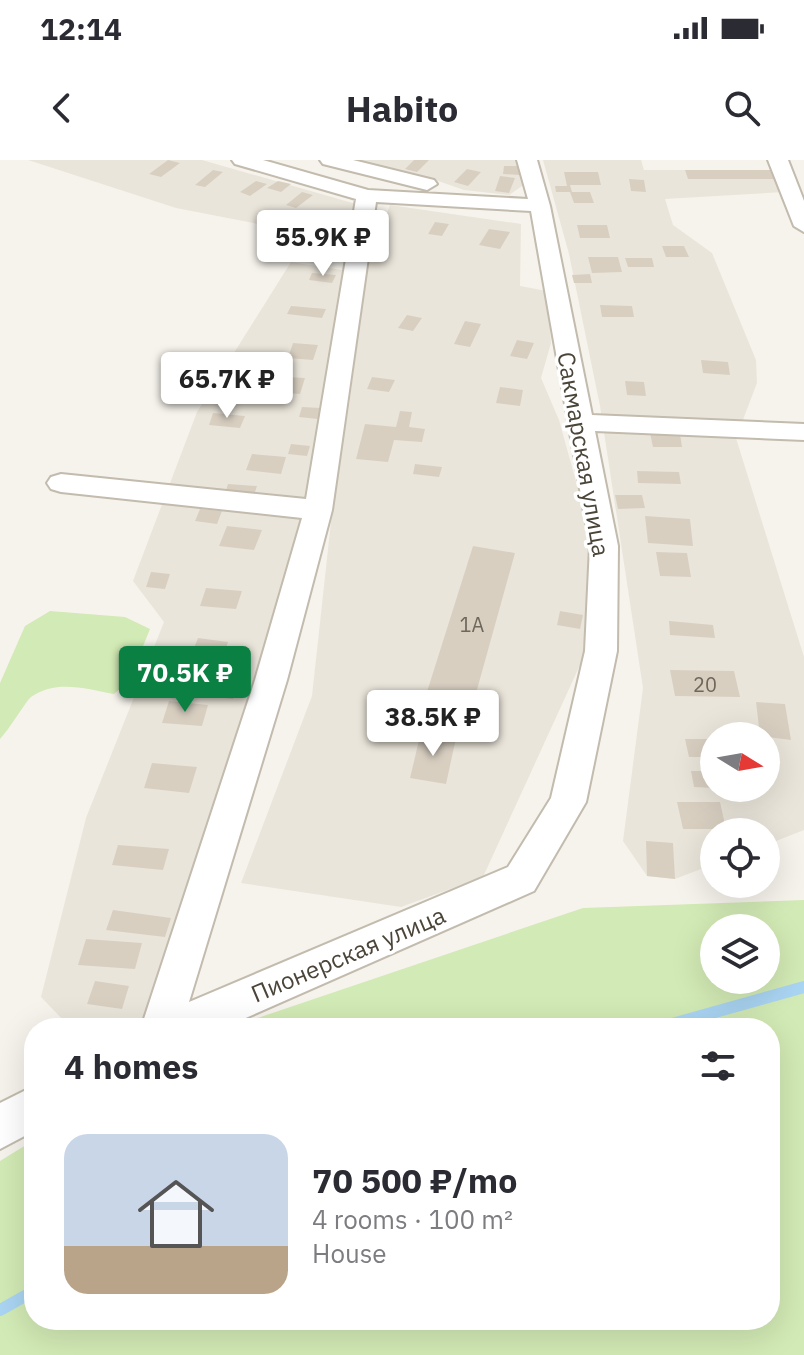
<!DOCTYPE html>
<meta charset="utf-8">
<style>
body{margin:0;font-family:"IBM Plex Sans",sans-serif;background:#f7f7f7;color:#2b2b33;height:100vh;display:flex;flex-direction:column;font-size:30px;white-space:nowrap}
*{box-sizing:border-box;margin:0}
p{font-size:26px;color:#7c7c81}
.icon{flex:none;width:44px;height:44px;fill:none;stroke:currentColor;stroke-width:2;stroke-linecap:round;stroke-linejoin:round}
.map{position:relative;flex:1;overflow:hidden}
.sheet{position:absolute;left:24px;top:858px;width:756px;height:312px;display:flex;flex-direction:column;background:#fff;border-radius:32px;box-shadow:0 8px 32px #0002}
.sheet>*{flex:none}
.needle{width:52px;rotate:101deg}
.controls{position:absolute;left:700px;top:562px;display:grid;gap:16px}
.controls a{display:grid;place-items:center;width:80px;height:80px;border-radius:50%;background:#fff;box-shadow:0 8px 32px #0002;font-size:40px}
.price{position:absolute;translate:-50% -68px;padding:0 18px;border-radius:8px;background:#fff;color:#222;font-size:26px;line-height:52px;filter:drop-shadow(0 2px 4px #0008)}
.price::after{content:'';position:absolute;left:50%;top:48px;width:24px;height:18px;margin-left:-12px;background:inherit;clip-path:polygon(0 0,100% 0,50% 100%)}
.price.on{background:#0b8043;color:#fff}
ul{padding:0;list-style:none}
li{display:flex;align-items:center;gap:24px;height:200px;padding:0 40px}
li span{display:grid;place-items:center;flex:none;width:224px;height:160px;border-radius:24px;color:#555}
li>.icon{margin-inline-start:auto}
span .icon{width:96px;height:96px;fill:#fffc;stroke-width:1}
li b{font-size:34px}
h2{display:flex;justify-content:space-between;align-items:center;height:96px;padding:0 40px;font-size:34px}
.status{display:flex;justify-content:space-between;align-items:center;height:56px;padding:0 40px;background:#fff;direction:ltr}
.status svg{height:22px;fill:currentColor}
header{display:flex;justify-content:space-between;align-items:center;height:104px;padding:0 40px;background:#fff;font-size:36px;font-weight:700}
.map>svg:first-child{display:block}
</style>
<div class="status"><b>12:14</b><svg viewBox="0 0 49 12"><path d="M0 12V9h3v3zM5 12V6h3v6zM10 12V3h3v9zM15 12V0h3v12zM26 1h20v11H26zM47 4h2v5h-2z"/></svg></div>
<header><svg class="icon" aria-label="back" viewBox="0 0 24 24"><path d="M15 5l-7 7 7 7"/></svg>Habito<svg class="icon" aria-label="search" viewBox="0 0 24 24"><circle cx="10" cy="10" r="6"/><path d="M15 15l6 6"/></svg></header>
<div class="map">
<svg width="804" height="1195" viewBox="0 0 804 1195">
<rect width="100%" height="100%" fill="#f6f3ec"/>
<path fill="#eae5da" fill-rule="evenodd" d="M28,0h174l154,44 -10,37 -170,-33z
M356,0h165l1,26 -13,9 -45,-5 -43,-15z
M543,0h98l3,10h130l10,22 -119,7 8,26 39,28 44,107 1,23 -21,55 68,219v173l-38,15v-13h-52v32l-39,15 -28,-3 -24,-35 20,-153 -43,-282 -31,-152zM714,576h52v52h-52z
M390,45l131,19 -1,62 27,5 4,52 -10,35 18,42 34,123 -2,98 -108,236 -82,30 -160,-24 71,-187 23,-211 14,-79 18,-139z
M291,102l57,9 -30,148 -8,78 -79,272 -83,259 -83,-6 -24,-25 45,-179 78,-196 -31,-41 64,-169z"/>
<path fill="#d2eab5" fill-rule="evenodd" d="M50,451l75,6 25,12 -21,52 -15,13c-27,-5 -58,-15 -83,3 -5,4 -22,33 -31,42v-56l25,-57z
M804,740v455h-804v-194l34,-21v180h736v-292h-542l355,-120zM714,768h52v52h-52z"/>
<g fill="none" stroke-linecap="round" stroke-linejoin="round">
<path stroke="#a9d4f2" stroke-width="12" d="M658,868l146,-41
M0,1150l34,-19"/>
</g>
<path fill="#d8cfc1" d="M168,0l12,3 -19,14 -12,-3z
M414,0h15l-12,12 -12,-3z
M504,6h16v9l-17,-1z
M467,9l14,3 -13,14 -14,-4z
M213,10l10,2 -18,15 -10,-2z
M685,10h89l4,9h-90z
M564,12h34l3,13h-31l2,7h-16l-1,-6h12z
M500,16l15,2 -6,15 -14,-2z
M629,19l15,1 2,12 -15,-1z
M256,21l11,3 -17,12 -10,-4z
M278,21l13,3 -10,8 -14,-4z
M302,32l11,3 -17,13 -10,-3z
M570,32h20l4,11h-20z
M435,62l14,2 -7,12 -14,-2z
M577,65h30l3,13h-30z
M489,69l21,3 -10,17 -21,-4z
M662,86h22l5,11h-23z
M588,97h30l4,15 -30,1z
M625,98h27l2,9h-26z
M312,113l24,2 -4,8 -23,-3z
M590,114l2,9h-18l-2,-8z
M600,145l32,1 2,11h-32z
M291,146l35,3 -4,9 -35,-4z
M407,155l15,3 -9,13 -15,-3z
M465,161l16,3 -11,23 -16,-3z
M517,180l17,3 -7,16 -17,-3z
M293,183l25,2 -5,15 -25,-2z
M701,200l27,2 2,13 -27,-2z
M228,214l17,1 -3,10h-17z
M268,216l37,2 -5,16 -38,-3z
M372,217l23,3 -6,12 -22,-3z
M625,221l19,1 2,14 -19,-1z
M500,227l23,3 -3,16 -24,-3z
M302,247l19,1 -3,11 -19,-2z
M400,251l12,1 -3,15 16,2 -3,13 -28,-2 -6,22 -32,-3 9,-35 31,3z
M213,253l32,3 -5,12 -31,-3z
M650,273l30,1 2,13h-29z
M291,284l19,2 -3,10 -19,-2z
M252,294l34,3 -5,17 -35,-4z
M415,304l27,3 -3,10 -26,-3z
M637,311l42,1 2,12 -43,-1z
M228,324l29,2 -4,12 -29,-2z
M615,335h27l3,13 -27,1z
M200,349l22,2 -5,13 -22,-3z
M645,356l45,3 3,27 -45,-3z
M227,366l35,4 -8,20 -35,-4z
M473,386l42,7 -42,151 -47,-9z
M656,392l31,1 4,24 -31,-1z
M151,412l19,2 -5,15 -19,-2z
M206,428l36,3 -6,18 -36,-3z
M560,451l23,4 -3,14 -23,-4z
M669,461l44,4 2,13 -45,-3z
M198,478l30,4 -7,20 -31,-4z
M670,510l64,1 6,26 -65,-1z
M206,520l32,3 -5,16 -32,-4z
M169,541l39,4 -6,21 -40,-3z
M756,542l29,2 6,36 -31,-4z
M421,572l35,6 -10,46 -36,-6z
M685,579h29v18h-25z
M152,603l45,4 -8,26 -45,-5z
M691,611h23v17l-20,-1z
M677,642h43l6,27h-43z
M646,681l27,2 2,36 -28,-3z
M118,685l51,4 -6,21 -51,-5z
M113,750l58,8 -6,19 -59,-7z
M86,779l56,4 -7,26 -57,-4z
M95,821l34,5 -7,23 -35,-5z"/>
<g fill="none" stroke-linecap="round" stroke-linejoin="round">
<defs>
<path id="minor" d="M232,0h31l105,30 160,9 -11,-39h20l13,46 42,209 212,9v16l-209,-9 23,115 -1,105 -31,151 -52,89 -311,137h-82l114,-348 47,-162 -241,-26 -10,-3 -4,-6 4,-6 10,-3 245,25 50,-300 -121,-35zM376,42l155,9 59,335 -5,105 -34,147 -43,69 -319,135 98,-322 45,-170z
M320,0h33l81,20 3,4 -10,6 -104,-26z
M768,0h20l16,41v31l-10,-6z
M34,926v45l-34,18v-46z"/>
</defs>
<use href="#minor" stroke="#c2bbae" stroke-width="4"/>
<use href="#minor" fill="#fff" fill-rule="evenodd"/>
</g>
<g text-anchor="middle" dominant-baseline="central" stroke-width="7" stroke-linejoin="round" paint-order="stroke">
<g font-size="20" fill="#6e675b">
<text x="472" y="464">1А</text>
<text x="705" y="524">20</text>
</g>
<g font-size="24" fill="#4b4439" stroke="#fff">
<text transform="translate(584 294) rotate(80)">Сакмарская улица</text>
<text transform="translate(348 794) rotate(-23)">Пионерская улица</text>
</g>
</g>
</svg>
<div class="controls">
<a><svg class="needle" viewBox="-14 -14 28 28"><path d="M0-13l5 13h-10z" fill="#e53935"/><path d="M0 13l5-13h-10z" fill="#7c7c81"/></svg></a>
<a><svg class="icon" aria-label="locate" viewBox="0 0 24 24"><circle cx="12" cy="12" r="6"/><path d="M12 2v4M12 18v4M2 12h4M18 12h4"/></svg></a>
<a><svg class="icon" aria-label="layers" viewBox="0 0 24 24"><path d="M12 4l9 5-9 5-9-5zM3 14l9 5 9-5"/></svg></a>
</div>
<b class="price" style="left:323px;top:118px">55.9K ₽</b>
<b class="price" style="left:227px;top:260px">65.7K ₽</b>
<b class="price on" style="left:185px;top:554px">70.5K ₽</b>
<b class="price" style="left:433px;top:598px">38.5K ₽</b>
<section class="sheet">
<h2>4 homes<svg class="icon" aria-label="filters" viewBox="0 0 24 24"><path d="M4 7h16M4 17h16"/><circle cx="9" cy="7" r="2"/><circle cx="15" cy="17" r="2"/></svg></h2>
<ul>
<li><span style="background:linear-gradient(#c9d6e8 70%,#b9a48a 0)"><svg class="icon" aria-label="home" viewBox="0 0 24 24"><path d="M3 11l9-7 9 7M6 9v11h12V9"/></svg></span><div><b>70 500 ₽/mo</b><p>4 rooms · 100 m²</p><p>House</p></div></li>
</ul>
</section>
</div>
